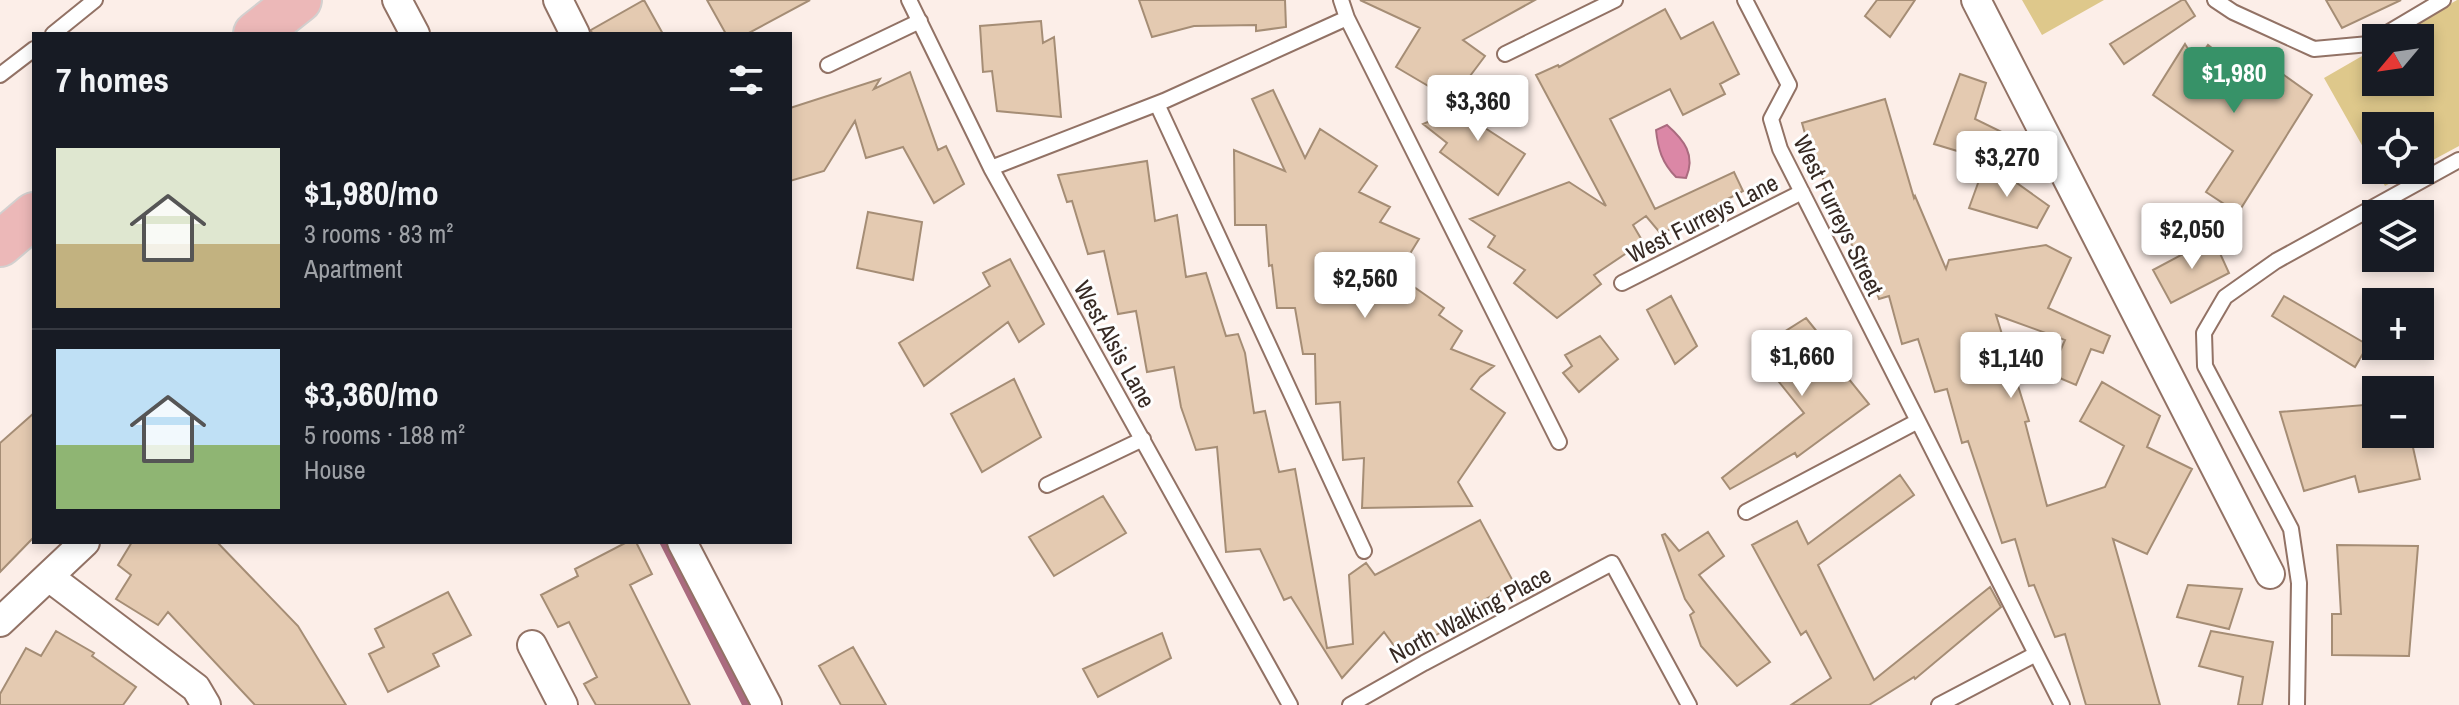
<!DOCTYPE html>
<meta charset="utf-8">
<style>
body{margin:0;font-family:"Archivo Narrow",sans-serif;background:#20242c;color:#f1f3f6;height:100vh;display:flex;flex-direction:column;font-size:30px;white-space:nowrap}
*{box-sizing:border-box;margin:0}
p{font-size:26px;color:#9ea1a6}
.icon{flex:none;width:44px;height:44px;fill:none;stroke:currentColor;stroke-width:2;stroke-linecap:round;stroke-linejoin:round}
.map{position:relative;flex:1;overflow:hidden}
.sheet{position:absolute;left:32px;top:32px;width:760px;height:512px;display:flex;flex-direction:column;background:#171b24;border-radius:0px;box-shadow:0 4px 12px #0003}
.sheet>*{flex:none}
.needle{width:52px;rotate:241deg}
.fabs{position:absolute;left:2362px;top:24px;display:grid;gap:16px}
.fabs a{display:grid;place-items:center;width:72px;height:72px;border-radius:0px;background:#171b24;box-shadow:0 4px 12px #0003;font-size:40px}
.price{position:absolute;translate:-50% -68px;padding:0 18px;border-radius:8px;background:#fff;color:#222;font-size:26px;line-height:52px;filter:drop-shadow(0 2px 4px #0008)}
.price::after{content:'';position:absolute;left:50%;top:48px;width:24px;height:18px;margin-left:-12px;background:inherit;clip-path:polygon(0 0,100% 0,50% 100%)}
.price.on{background:#379268;color:#fff}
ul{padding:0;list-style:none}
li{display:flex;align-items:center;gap:24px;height:200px;padding:0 24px}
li+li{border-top:2px solid #363941}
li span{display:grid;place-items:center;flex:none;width:224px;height:160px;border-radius:0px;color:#555}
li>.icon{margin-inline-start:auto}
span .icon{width:96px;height:96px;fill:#fffc;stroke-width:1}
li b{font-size:34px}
h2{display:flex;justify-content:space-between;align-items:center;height:96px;padding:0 24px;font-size:34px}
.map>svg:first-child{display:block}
</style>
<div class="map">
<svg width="2459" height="705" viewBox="0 0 2459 705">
<rect width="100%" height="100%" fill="#fceee8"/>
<path fill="#dec88b" d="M2022,0h82l-62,35z
M2457,0h2v146l-39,21v-41h-44v44h39l-30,16 -61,-108 52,-30v34h44v-44h-28z"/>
<path fill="#db87a6" stroke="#aa6b7f" stroke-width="2" d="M1667,125c17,15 29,30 19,53l-10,-1c-14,-14 -18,-28 -20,-47z"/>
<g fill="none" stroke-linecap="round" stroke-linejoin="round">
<path stroke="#aa6b7f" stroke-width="9" d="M664,542l83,163"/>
</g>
<path fill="#e4cab1" stroke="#a58d75" stroke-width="2" d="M644,0l19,34h-71l-1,-4z
M707,0h103l-63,34h-21z
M1139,0h146l1,27 -30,4v-6l-62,1 -42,11z
M1360,0h175l-72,40 22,16 -33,44 -56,-33 24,-39z
M1877,0h38l-25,37 -25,-21z
M2182,0h3l10,16 -71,48 -14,-20z
M2326,0h75l-59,28z
M1665,9l16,30 32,-17 26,52 -19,10 5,10 -42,21 -13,-26 -60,30 45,90 79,-37 9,19 -82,43 -15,-18 -13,9 10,17 -49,33 7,9 -44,34 -43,-35 11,-13 -37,-23 7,-11 -25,-17 99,-37 37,24 -70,-131 22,-10 1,2z
M1041,21l2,22 11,-6 7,80 -64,-6 -5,-40 -9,1 -3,-46z
M2185,44l11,18 12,-17 43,34 12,-19 49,35 -74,118 -32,-21 27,-41 -80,-56z
M910,72l28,78 8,-4 18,38 -30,19 -31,-56 -37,11 -11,-37 -31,50 -34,10v-73l90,-29 -6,10z
M1960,74l26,9 -11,36 39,19 -10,27 -70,-21z
M1511,86l-29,40 43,28 -27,41 -58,-43 7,-9 -24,-19z
M1273,90l32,68 15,-29 57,37 -18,26 31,15 -10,15 39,17 -22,36 47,33 -5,7 23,16 -11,18 43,17 -14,11 -9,12 34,24 -47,69 14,24 -110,2 2,-50 -21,2 -3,-58 -24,2 -1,-50h-12l-8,-46h-18l-5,-43 -3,1 -3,-41h-31l-1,-75 51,21 -33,-72z
M1885,99l29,99 1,-2 31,73 3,-9 97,-15 25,13 -23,50 62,28 -7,17 -12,-4 -15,36 -26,-11 15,-34 -69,-25 33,106 -4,1 22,84 58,-19 19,-41 -44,-25 22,-39 58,34 -13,31 45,22 -45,85 -34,-15 47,166h-74l-21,-71 -10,3 -21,-52 -5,1 -14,-47 -13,4 -34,-102 -6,2 -15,-54 -12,3 -17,-53 -16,5 -13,-48 -10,3 -12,-36 -9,3 -18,-61 -8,2 -17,-53 -4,1 -9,-32z
M1147,161l8,60 22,-6 9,62 20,-4 20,63 12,-2 7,19 9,60 11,-2 14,61 16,-3 32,179 26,-4 -4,-69 17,-12 9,12 105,-55 34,63 -51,29 3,6 -35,20 -28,20 -19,-26 -42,46 -51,-81 -7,3 -24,-51 -34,3 -9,-105 -21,3 -15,-43 -7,-40 -27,5 -11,-61 -18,3 -14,-63 -16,3 -16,-53 -5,1 -9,-27z
M1986,161l63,45 -12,22 -68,-20z
M868,212l54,10 -9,58 -56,-12z
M2213,238l16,35 -58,30 -18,-33z
M1010,259l34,65 -25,18 -11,-20 -84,64 -25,-43 91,-57 -7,-13z
M1671,296l26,50 -22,18 -28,-54z
M2284,296l84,49 -13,22 -83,-51z
M1806,318l21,26 -4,3 46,57 -72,53 -2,-4 -65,36 -8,-11 82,-65 -50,-62z
M1600,336l18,23 -39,33 -16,-19 9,-7 -7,-11z
M1014,379l27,58 -59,35 -31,-58z
M2376,404v30h34l10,45 -61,13 -4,-16 -51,15 -24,-79z
M34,413v124l-34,35v-129z
M1900,475l14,20 -96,70 56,115 116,-93 11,20 -86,72 -1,-2 -45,28h-78l40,-27 -25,-47 -5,4 -49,-90 45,-24 11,23z
M1103,496l23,37 -72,43 -25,-39z
M1708,532l16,24 -25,19 71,87 -33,24 -36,-40 -11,-31 4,-3 -9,-13 -23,-64 3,-1 14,17z
M132,542h85l81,84 48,79h-91l-87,-93 -10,13 -42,-26 15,-24 -13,-10z
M627,542h9l16,32 -22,11 60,120h-94l-12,-21 13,-7 -28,-55 -11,5 -17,-32 37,-19 -3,-7z
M2337,545l81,1 -9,110 -77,-1v-41h9z
M2188,585l54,4 -13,40 -52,-12z
M448,592l23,43 -38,19 6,12 -51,26 -19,-38 15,-7 -9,-18z
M56,631l38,22 -2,3 44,31 -13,18h-123v-11l26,-46 15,8z
M2211,631l62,11 -11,63h-24l5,-28 -44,-11z
M1162,633l9,25 -73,39 -15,-28z
M853,647l33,58h-45l-22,-39z"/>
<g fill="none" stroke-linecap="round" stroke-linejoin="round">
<defs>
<path id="service" d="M909,0l82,168 299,537
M1341,0l6,18 212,424
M1745,0l44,85 -18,34 9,30 282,556
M2215,0l18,12 81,37 55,-5 7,-4
M53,34l42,-34
M2379,38l64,-38
M1505,54l110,-54
M828,65l92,-44
M0,75l34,-26
M1157,104l207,447
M991,168l173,-67 183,-83
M1622,283l180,-91
M1047,485l96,-46
M1746,512l172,-91
M1350,705l74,-42 188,-100 77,142
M1939,705l97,-51
M2297,705l2,-122 -8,-54 -86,-163 -1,-33 21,-36 51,-36 183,-101"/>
<path id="minor" d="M397,0l18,34
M558,0l17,34
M1976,0l294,574
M682,542l85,163
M49,577l147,111 10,17
M0,622l85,-80
M532,645l31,60"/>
<path id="primary" d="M256,34l43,-34
M0,244l34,-29"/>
</defs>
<use href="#service" stroke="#927265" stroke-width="18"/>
<use href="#minor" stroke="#927265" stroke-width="32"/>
<use href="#primary" stroke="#d3d0cf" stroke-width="48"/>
<use href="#service" stroke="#fff" stroke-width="14"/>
<use href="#minor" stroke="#fff" stroke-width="28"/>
<use href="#primary" stroke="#ecb8b8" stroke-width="44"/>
</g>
<g text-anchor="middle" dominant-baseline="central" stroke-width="6" stroke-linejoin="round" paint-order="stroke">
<g font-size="24" fill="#362923" stroke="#fefefe">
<text transform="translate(1839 215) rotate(64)">West Furreys Street</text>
<text transform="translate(1702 218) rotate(-27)">West Furreys Lane</text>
<text transform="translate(1115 344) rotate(61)">West Alsis Lane</text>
<text transform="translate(1470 614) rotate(-28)">North Walking Place</text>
</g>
</g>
</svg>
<div class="fabs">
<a><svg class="needle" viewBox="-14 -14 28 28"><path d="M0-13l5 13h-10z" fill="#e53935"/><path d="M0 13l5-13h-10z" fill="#9ea1a6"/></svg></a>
<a><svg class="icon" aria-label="locate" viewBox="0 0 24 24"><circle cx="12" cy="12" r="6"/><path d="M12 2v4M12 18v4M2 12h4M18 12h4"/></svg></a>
<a><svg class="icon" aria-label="layers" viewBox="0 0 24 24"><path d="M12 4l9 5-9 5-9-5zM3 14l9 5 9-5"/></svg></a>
<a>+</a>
<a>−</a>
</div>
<b class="price on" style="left:2234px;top:115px">$1,980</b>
<b class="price" style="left:1478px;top:143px">$3,360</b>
<b class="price" style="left:2007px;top:199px">$3,270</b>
<b class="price" style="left:2192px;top:271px">$2,050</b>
<b class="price" style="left:1365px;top:320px">$2,560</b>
<b class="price" style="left:1802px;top:398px">$1,660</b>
<b class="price" style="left:2011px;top:400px">$1,140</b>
<section class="sheet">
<h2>7 homes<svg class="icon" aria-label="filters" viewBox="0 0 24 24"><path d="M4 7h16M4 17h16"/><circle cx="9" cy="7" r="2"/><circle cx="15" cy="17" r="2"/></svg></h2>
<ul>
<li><span style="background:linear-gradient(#dfe7d0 60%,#c2b280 0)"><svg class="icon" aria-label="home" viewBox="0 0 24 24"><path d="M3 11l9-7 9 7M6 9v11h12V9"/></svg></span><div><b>$1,980/mo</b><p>3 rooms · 83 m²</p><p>Apartment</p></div></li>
<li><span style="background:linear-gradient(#bfe0f5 60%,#8fb573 0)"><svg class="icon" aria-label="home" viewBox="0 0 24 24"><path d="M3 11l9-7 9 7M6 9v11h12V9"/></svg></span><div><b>$3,360/mo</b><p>5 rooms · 188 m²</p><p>House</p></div></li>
</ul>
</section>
</div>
